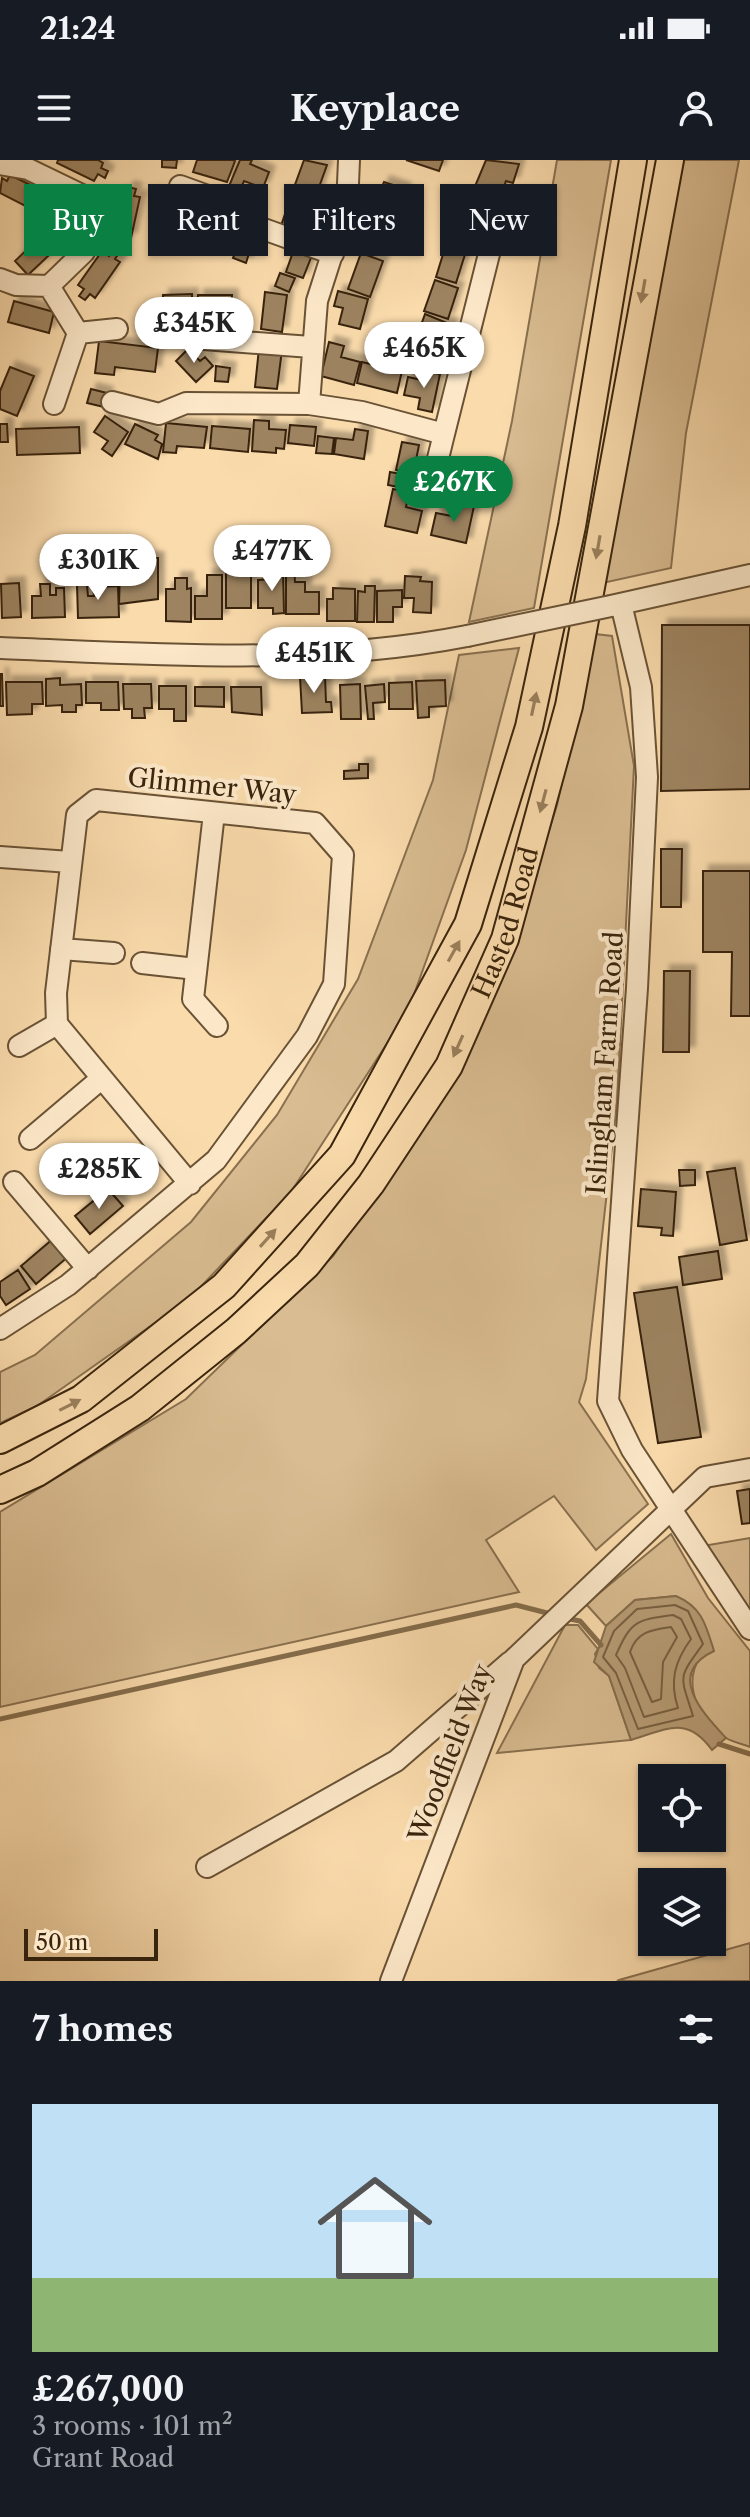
<!DOCTYPE html>
<meta charset="utf-8">
<style>
body{margin:0;font-family:"Libre Caslon Text",serif;background:#20242c;color:#f1f3f6;height:100vh;display:flex;flex-direction:column;font-size:30px;white-space:nowrap}
*{box-sizing:border-box;margin:0}
p{font-size:26px;color:#9ea1a6}
.icon{flex:none;width:44px;height:44px;fill:none;stroke:currentColor;stroke-width:2;stroke-linecap:round;stroke-linejoin:round}
.map{position:relative;height:1821px;overflow:hidden}
.sheet{display:flex;flex-direction:column;background:#171b24;flex:1}
.sheet>*{flex:none}
.guide{position:absolute;left:24px;top:24px;width:702px;height:72px;display:flex;gap:16px}
.controls{position:absolute;left:638px;top:1604px;display:grid;gap:16px}
.controls a{display:grid;place-items:center;width:88px;height:88px;border-radius:0px;background:#171b24;box-shadow:0 2px 6px #0004;font-size:40px}
.scale{position:absolute;left:24px;bottom:20px;width:134px;box-sizing:border-box;padding-left:8px;border:4px solid #39240d;border-top:0;font-size:22px;line-height:28px;white-space:nowrap;color:#39240d;-webkit-text-stroke:6px #fce8c9;paint-order:stroke}
.price{position:absolute;translate:-50% -68px;padding:0 18px;border-radius:28px;background:#fff;color:#222;font-size:26px;line-height:52px;filter:drop-shadow(0 2px 4px #0008)}
.price::after{content:'';position:absolute;left:50%;top:48px;width:24px;height:18px;margin-left:-12px;background:inherit;clip-path:polygon(0 0,100% 0,50% 100%)}
.price.current{background:#0b8043;color:#fff}
ul{padding:0;list-style:none}
li{display:grid;align-content:center;gap:16px;height:424px;padding:0 32px}
li+li{border-top:2px solid #363941}
li span{display:grid;place-items:center;height:248px;border-radius:0px;color:#555}
li>.icon{margin-inline-start:auto}
span .icon{width:144px;height:144px;fill:#fffc;stroke-width:1}
li b{font-size:34px}
h2{display:flex;justify-content:space-between;align-items:center;height:96px;padding:0 32px;font-size:34px}
.tag{padding:0 28px;border-radius:0px;background:#171b24;box-shadow:0 2px 6px #0004;font-size:28px;line-height:72px}
.tag.current{background:#0b8043;color:#fff}
.status{display:flex;justify-content:space-between;align-items:center;height:56px;padding:0 40px;background:#171b24;direction:ltr}
.status svg{height:22px;fill:currentColor}
header{display:flex;justify-content:space-between;align-items:center;height:104px;padding:0 32px;background:#171b24;font-size:36px;font-weight:700}
.map>svg:first-child{display:block}
</style>
<div class="status"><b>21:24</b><svg viewBox="0 0 49 12"><path d="M0 12V9h3v3zM5 12V6h3v6zM10 12V3h3v9zM15 12V0h3v12zM26 1h20v11H26zM47 4h2v5h-2z"/></svg></div>
<header><svg class="icon" aria-label="menu" viewBox="0 0 24 24"><path d="M4 6h16M4 12h16M4 18h16"/></svg>Keyplace<svg class="icon" aria-label="person" viewBox="0 0 24 24"><circle cx="12" cy="8" r="4"/><path d="M4 21q1-7 8-7t8 7"/></svg></header>
<div class="map">
<svg width="750" height="1821" viewBox="0 0 750 1821">
<defs>
<filter id="shadow"><feDropShadow dx="6" dy="-6" stdDeviation="2" flood-color="#0004"/></filter>
</defs>
<rect width="100%" height="100%" fill="#fadbac"/>
<filter id="stains"><feTurbulence type="fractalNoise" baseFrequency=".0025" numOctaves="4"/><feColorMatrix values="0 0 0 0 .2 0 0 0 0 .09 0 0 0 0 .02 0 0 0 .5 -.17"/></filter>
<radialGradient id="worn" r=".72"><stop offset=".6" stop-color="#630" stop-opacity="0"/><stop offset="1" stop-color="#630" stop-opacity=".3"/></radialGradient>
<path fill="#d9bc91" stroke="#89704f" stroke-width="2" d="M557,0h54l-77,448 -65,14 43,-201z
M676,0h63l-53,273 -15,135 -73,16z
M595,474l17,2 22,130 -17,336 -31,277 -7,23 69,102 -52,46 -42,-54 -68,44 33,52 -519,115v-195l186,-113 147,-143 120,-173 49,-103 55,-175z
M519,488l-53,202 -58,161 -117,181 -102,107 -152,107 -37,17v-51l35,-17 156,-133 86,-107 81,-136 75,-199 26,-125z
M671,1374l37,64 42,53v96c-7,-3 -18,-5 -24,-9 -27,-18 -44,-53 -26,-81l-24,-61 -41,4 -29,26 -20,-22z
M750,1378v77l-47,-69z
M565,1465h13l20,24 -3,5 4,14 10,8 22,64 -134,13z
M750,1783v38h-133l2,-1z"/>
<path fill="#b89d76" stroke="#856d4c" stroke-width="2" d="M676,1436c26,11 30,29 38,55 -49,23 -11,62 12,87l-14,12c-25,-35 -45,-21 -81,-10l-22,-64 -15,-14 12,-36 29,-26z"/>
<g fill="none" stroke-linecap="round" stroke-linejoin="round">
<path stroke="#786042" stroke-width="2" d="M675,1445l13,6 15,33c-26,36 -23,30 -10,72l-55,13 -22,-56 -13,-16 11,-26 23,-22z
M673,1455l8,4 10,20c-16,22 -22,42 -13,69l-34,9 -19,-49 -9,-13c15,-34 20,-35 57,-40z
M671,1467l6,10 -14,25 -2,37 -9,3 -22,-50c7,-21 22,-22 41,-25z"/>
<path stroke="#856d4c" stroke-width="5" d="M565,1458l15,3 21,24
M0,1559l516,-114 35,9
M719,1584l31,10"/>
</g>
<path fill="#9d8360" stroke="#39240d" stroke-width="2" filter="url(#shadow)" d="M58,0h40l5,3 -2,5 7,3 -3,7 -7,-4 -4,7 -37,-18z
M162,0h15l-1,8 -14,-1z
M197,0h36l2,1 -8,21 -34,-10z
M240,0h12l-2,4 19,8 -6,16 -19,-7 -4,9 -11,-4z
M304,0l23,5 -13,36 -22,-8z
M406,0h37l-4,11z
M486,0l33,4 -6,19 -7,-2 -4,11 -4,-2 -7,20 -23,-7z
M10,15l41,20 -10,19 -41,-21 2,-15 5,3z
M384,22l21,7 -11,31 -22,-8z
M128,27l8,2 -2,7 6,1 -9,41 -5,-1 -2,8 -6,-2 2,-7 -10,-2 10,-41 6,1z
M296,37l24,8 -6,17 6,2 -5,14 -34,-12 7,-21 5,1z
M64,41l20,21 -56,53 -13,-14 40,-38 -6,-7z
M461,46l21,13 -14,23 -25,-15z
M164,52h39v24l-38,1z
M363,53l38,14 -4,10 -10,-4 -8,20 -16,-5 7,-18 -12,-4z
M213,56l29,5 -8,21 -14,-5 -4,10 -8,-3 4,-9 -5,-2z
M492,57l13,6 -6,15 -13,-6z
M448,78l20,7 -12,38 -20,-6z
M239,83l12,4 -5,16 -13,-5z
M114,89l5,4 -4,6 5,3 -25,36 -5,-4 -5,6 -6,-4 5,-7 -6,-4 24,-34 7,5z
M294,89l18,6 -9,23 -17,-6z
M361,93l22,8 -13,36 -22,-8z
M280,113l15,5 -6,14 -14,-6z
M435,120l23,8 -10,31 -24,-8z
M338,131l30,8 -8,30 -21,-5 4,-16 -9,-2z
M265,132l22,3 -5,37 -21,-3z
M192,134v21l-13,1v-6h-16v-15z
M198,135h34l-1,23h-34z
M14,141l40,11 -5,21 -41,-11z
M425,154l27,11 -5,11 -5,-2 -6,16 -21,-8z
M165,168l16,1v14h-16z
M99,181l59,7 -3,24 -40,-5 -1,8 -19,-2z
M329,182l15,4 -3,11 19,5 -6,23 -33,-9z
M259,188l23,2 -5,39 -22,-2z
M188,189l12,12 5,-4 8,9 -17,16 -20,-21z
M389,198l15,4 -7,31 -40,-10 5,-21 25,6z
M216,206l14,2 -2,14 -13,-1z
M10,207l24,9 -17,40 -17,-7v-18z
M424,211l16,3 -8,38 -14,-3 2,-11 -16,-3 4,-18 14,3z
M91,229l16,4 -3,14 -17,-4z
M105,256l23,16 -16,24 -10,-7 6,-8 -14,-9z
M254,260l15,1v8l17,1 -2,19 -8,-1v5l-24,-2z
M166,263l41,4 -3,21 -27,-2 -1,7 -13,-1z
M0,264h7l1,18h-8z
M135,264l23,11 -3,5 7,4 -4,15 -33,-15z
M290,265l26,2 -2,19 -26,-3z
M212,266l38,3 -2,23 -38,-4z
M79,267l1,26 -63,2 -1,-26z
M355,269l13,2 -4,28 -30,-5 2,-16 17,2z
M318,276l16,2 -2,16 -16,-1z
M402,282l17,3 -3,15 6,2 -3,12 -23,-4z
M390,312l16,3 -3,13 -15,-3z
M393,329l16,3 -3,15 16,4 -5,22 -32,-7z
M455,342l19,4 -8,37 -35,-8 5,-22 16,3z
M147,398h11v41l-39,5 1,-32h12v-10h14z
M286,404h8l1,18h10v10h14v22h-33z
M272,410h11l1,43 -11,1v-6h-15v-28l14,-1z
M226,413h25v35h-25z
M207,415h15v44h-27v-23h12z
M405,416l16,1 -1,4 12,1 -1,31 -18,-1 1,-14h-10z
M175,418h12v11l4,-1v34l-25,-1v-32h9z
M19,423l2,34 -19,1 -1,-34z
M40,424h10v11h6v-7h8l1,29 -33,1v-22h9z
M77,425h10l1,11h6l-1,-9 25,-1 1,31 -41,1z
M365,426h10l-1,36h-17l1,-31 7,1z
M333,428l22,1v32h-28v-22h6z
M402,430v17h-9v15h-16v-31z
M662,465h88v164l-89,2z
M0,514h2l1,32h-3z
M325,516l1,26h5l1,10 -30,1 -2,-36z
M60,518v7l21,-1 1,21h-6v7h-14v-7l-16,1v-27z
M445,520l1,26 -17,1v10l-11,1 -2,-37z
M6,522h36l1,22h-11v10l-25,1z
M86,522h32l1,28h-18v-7h-15z
M412,522l1,27h-24v-26z
M123,524h28l1,24h-8l1,10h-13v-9h-8z
M360,524l1,35h-20l-1,-34z
M384,524l1,18 -12,1 1,16h-6l-3,-33z
M159,526h27v35h-12v-12h-15z
M195,527h29v20l-29,-1z
M231,527h30l1,28 -30,-3z
M359,604h9v14l-24,1v-8l15,-1z
M661,689h21l-1,58h-20z
M703,711h47v145h-19l1,-64h-29z
M664,811h26l-1,81h-26z
M735,1008l12,72 -27,5 -13,-73z
M679,1010h16v15l-15,1z
M108,1029l15,17 -33,28 -15,-18z
M641,1029l35,3 -3,44 -12,-1 1,-7 -24,-2z
M54,1078l15,18 -33,28 -15,-18z
M718,1091l4,28 -39,6 -4,-28z
M18,1110l12,19 -24,16 -6,-9v-14z
M677,1127l24,150 -43,6 -24,-150z
M750,1329v34l-8,1 -5,-33z"/>
<g fill="none" stroke-linecap="round" stroke-linejoin="round">
<defs>
<path id="minor" d="M349,0l-2,47 -30,94 -8,103 53,8 82,22 -13,53
M0,4l28,5 62,30 6,18 -12,35 -35,34 -33,-1 -16,-6
M180,26l69,25 9,16 75,27
M49,126l29,47 -24,71
M78,173l39,-4
M190,178l121,9
M112,242l47,12 27,-11 123,1
M444,274l47,-188
M621,444l20,83 6,90 -10,211 -29,413 24,49 118,179
M611,446l139,-31
M0,488c156,6 313,18 467,-12
M214,653l-21,186 24,27
M0,697l70,5
M61,789l53,4
M142,803l54,6
M19,886l38,-22 133,160
M30,979l72,-61
M14,1022l74,87
M0,1169l68,-44 148,-125 91,-124 27,-52 9,-129 -28,-32 -219,-23 -19,15 -21,178 1,31
M207,1707l189,-106 114,-99
M391,1821l123,-322 191,-182 45,-8"/>
<g id="major">
<path d="M0,1280l81,-41 143,-113 118,-131 126,-231 61,-197 43,-201 61,-366"/>
<path id="s1" d="M0,1330l37,-17 103,-65 96,-77 71,-66 64,-81 78,-118 56,-127 64,-233 101,-546"/>
</g>
</defs>
<use href="#minor" stroke="#695235" stroke-width="24"/>
<use href="#major" stroke="#39240d" stroke-width="30"/>
<use href="#minor" stroke="#fce8c9" stroke-width="20"/>
<use href="#major" stroke="#fadbac" stroke-width="26"/>
<defs>
<path id="minor-bridge" d="M467,476l144,-30"/>
</defs>
<use href="#minor-bridge" stroke="#695235" stroke-width="24" stroke-linecap="butt"/>
<use href="#minor-bridge" stroke="#fce8c9" stroke-width="20"/>
</g>
<defs><path id="oneway-solid" d="M-6-.8H1V-3.2L6.5 0L1 3.2V.8H-6Z" transform="scale(2)"/></defs>
<g fill="#9a805c">
<use href="#oneway-solid" transform="translate(643 131) rotate(100)"/>
<use href="#oneway-solid" transform="translate(598 387) rotate(100)"/>
<use href="#oneway-solid" transform="translate(534 544) rotate(-78)"/>
<use href="#oneway-solid" transform="translate(543 641) rotate(105)"/>
<use href="#oneway-solid" transform="translate(454 791) rotate(-61)"/>
<use href="#oneway-solid" transform="translate(458 886) rotate(114)"/>
<use href="#oneway-solid" transform="translate(268 1078) rotate(-48)"/>
<use href="#oneway-solid" transform="translate(70 1245) rotate(-27)"/>
</g>
<g text-anchor="middle" dominant-baseline="central" stroke-width="8" stroke-linejoin="round" paint-order="stroke">
<g font-size="26" fill="#39240d" stroke="#fce8c9">
<text transform="translate(212 626) rotate(6)">Glimmer Way</text>
<text stroke="none"><textPath href="#s1" startOffset="782">Hasted Road</textPath></text>
<text transform="translate(605 903) rotate(-86)">Islingham Farm Road</text>
<text transform="translate(450 1593) rotate(-69)">Woodfield Way</text>
</g>
</g>
<rect width="100%" height="100%" filter="url(#stains)"/>
<rect width="100%" height="100%" fill="url(#worn)"/>
</svg>
<div class="controls">
<a><svg class="icon" aria-label="locate" viewBox="0 0 24 24"><circle cx="12" cy="12" r="6"/><path d="M12 2v4M12 18v4M2 12h4M18 12h4"/></svg></a>
<a><svg class="icon" aria-label="layers" viewBox="0 0 24 24"><path d="M12 4l9 5-9 5-9-5zM3 14l9 5 9-5"/></svg></a>
</div>
<div class="scale">50 m</div>
<b class="price" style="left:194px;top:205px">£345K</b>
<b class="price" style="left:424px;top:230px">£465K</b>
<b class="price current" style="left:454px;top:364px">£267K</b>
<b class="price" style="left:272px;top:433px">£477K</b>
<b class="price" style="left:98px;top:442px">£301K</b>
<b class="price" style="left:314px;top:535px">£451K</b>
<b class="price" style="left:99px;top:1051px">£285K</b>
<div class="guide">
<a class="tag current">Buy</a>
<a class="tag">Rent</a>
<a class="tag">Filters</a>
<a class="tag">New</a>
</div>
</div>
<section class="sheet">
<h2>7 homes<svg class="icon" aria-label="filters" viewBox="0 0 24 24"><path d="M4 7h16M4 17h16"/><circle cx="9" cy="7" r="2"/><circle cx="15" cy="17" r="2"/></svg></h2>
<ul>
<li><span style="background:linear-gradient(#bfe0f5 70%,#8fb573 0)"><svg class="icon" aria-label="home" viewBox="0 0 24 24"><path d="M3 11l9-7 9 7M6 9v11h12V9"/></svg></span><div><b>£267,000</b><p>3 rooms · 101 m²</p><p>Grant Road</p></div></li>
</ul>
</section>
